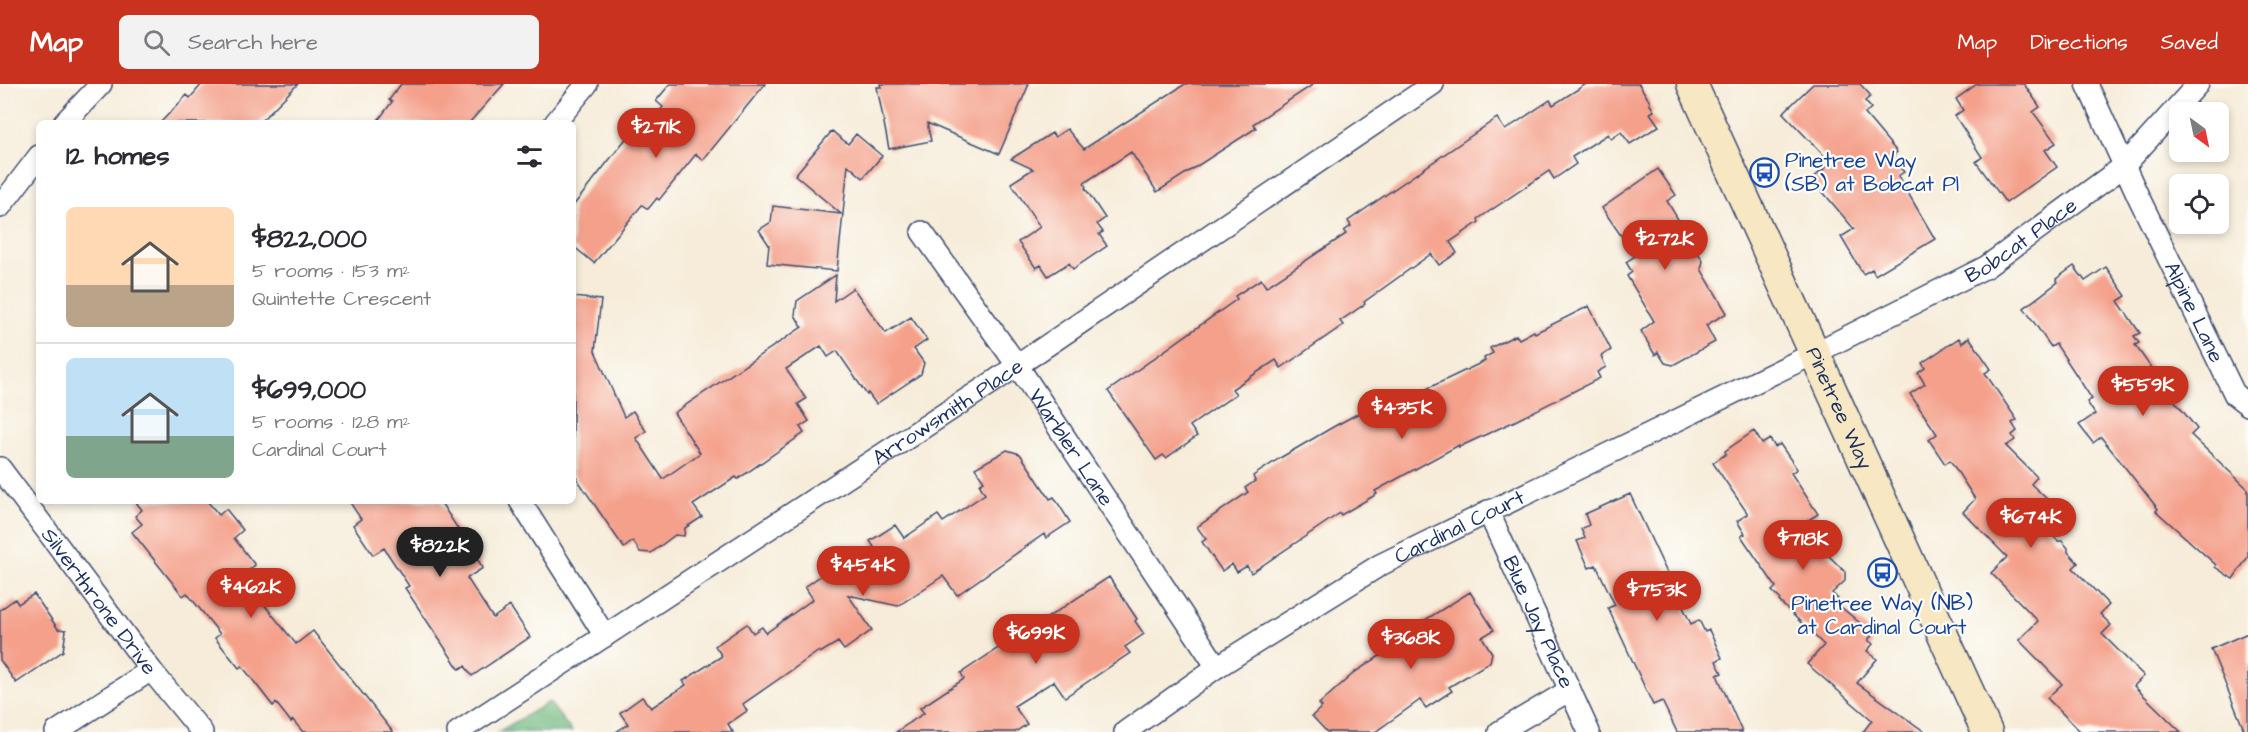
<!DOCTYPE html>
<meta charset="utf-8">
<style>
body{margin:0;font-family:"Architects Daughter",sans-serif;background:#f2f2f3;color:#2b2b33;height:100vh;display:flex;flex-direction:column;font-size:22px;white-space:nowrap}
*{box-sizing:border-box;margin:0}
p{font-size:20px;color:#7c7c81}
.icon{flex:none;width:33px;height:33px;fill:none;stroke:currentColor;stroke-width:2;stroke-linecap:round;stroke-linejoin:round}
.map{position:relative;flex:1;overflow:hidden}
.sheet{position:absolute;left:36px;top:36px;width:540px;height:384px;display:flex;flex-direction:column;background:#fff;border-radius:9px;box-shadow:0 3px 9px #0003}
.sheet>*{flex:none}
.needle{width:39px;rotate:147deg}
.buttons{position:absolute;left:2169px;top:18px;display:grid;gap:12px}
.buttons a{display:grid;place-items:center;width:60px;height:60px;border-radius:9px;background:#fff;box-shadow:0 3px 9px #0003;font-size:30px}
.price{position:absolute;translate:-50% -51px;padding:0 14px;border-radius:21px;background:#c8321e;color:#fff;font-size:20px;line-height:39px;filter:drop-shadow(0 2px 3px #0008)}
.price::after{content:'';position:absolute;left:50%;top:36px;width:18px;height:14px;margin-left:-9px;background:inherit;clip-path:polygon(0 0,100% 0,50% 100%)}
.price.selected{background:#222;color:#fff}
ul{padding:0;list-style:none}
li{display:flex;align-items:center;gap:18px;height:150px;padding:0 30px}
li+li{border-top:2px solid #e1e1e2}
li span{display:grid;place-items:center;flex:none;width:168px;height:120px;border-radius:9px;color:#555}
li>.icon{margin-inline-start:auto}
span .icon{width:72px;height:72px;fill:#fffc;stroke-width:1}
li b{font-size:26px}
h2{display:flex;justify-content:space-between;align-items:center;height:72px;padding:0 30px;font-size:26px}
header{display:flex;align-items:center;gap:36px;box-sizing:border-box;height:84px;padding:0 30px;background:#c8321e;color:#fff}
header strong{font-size:28px}
nav{display:flex;gap:33px;margin-inline-start:auto;font-size:21px}
.search{width:420px;height:54px;background:#f2f2f3;display:flex;align-items:center;gap:15px;box-sizing:border-box;padding:0 21px;border-radius:9px;color:#7c7c81;font-size:22px}
.map>svg:first-child{display:block}
</style>
<header>
<strong>Map</strong>
<div class="search"><svg class="icon" aria-label="search" viewBox="0 0 24 24"><circle cx="10" cy="10" r="6"/><path d="M15 15l6 6"/></svg>Search here</div>
<nav><a>Map</a><a>Directions</a><a>Saved</a></nav>
</header>
<div class="map">
<svg width="2248" height="648" viewBox="0 0 2248 648">
<rect width="100%" height="100%" fill="#fdfcf7"/>
<filter id="ink" filterUnits="userSpaceOnUse"><feTurbulence type="fractalNoise" baseFrequency=".0167" numOctaves="2"/><feDisplacementMap in="SourceGraphic" scale="12" xChannelSelector="R" yChannelSelector="G"/><feConvolveMatrix kernelMatrix="1 2 1 2 8 2 1 2 1" color-interpolation-filters="sRGB"/></filter>
<filter id="wash" filterUnits="userSpaceOnUse"><feTurbulence type="fractalNoise" baseFrequency=".008" numOctaves="4" result="noise"/><feDisplacementMap in="SourceGraphic" scale="24" xChannelSelector="R" yChannelSelector="G"/><feGaussianBlur stdDeviation="1.35" result="paint"/><feColorMatrix in="noise" values="0 0 0 0 0 0 0 0 0 0 0 0 0 0 0 0 0 1.4 0 .05"/><feComposite in="paint" operator="in"/></filter>
<g filter="url(#wash)">
<rect width="100%" height="100%" fill="#f6ecd9"/>
<path fill="#72ba80" stroke="#46746f" stroke-width="1.5" d="M549,618l23,30h-74z"/>
<g id="blocks">
<path fill="#f4a08b" d="M202,0h96l-39,39h-99l27,-28 3,3z
M401,0h103l-35,39h-93l16,-21 -3,-2z
M670,0h95l-62,76 -7,-6 -37,46 -2,-2 -9,11 -6,-4 -48,58 -21,-17v-40l55,-70 7,5 28,-34 -7,-6z
M880,0h149l-30,70 -72,-31 4,18 -42,8 -12,-62h4z
M1185,0h129l-61,40 3,4 -99,64 -26,-40 -47,31 2,4 -1,1 20,30 -8,6 6,8 -4,2 8,12 -34,23 -4,-6 -21,13 -7,-11 -5,3 -18,-26 22,-15 -29,-44 22,-14 -22,-10 41,-26 3,4 12,-8 17,20z
M1586,0h53l11,18 -1,1 5,8 -4,2 9,13 -29,18 -9,-12 -10,7 -3,-5 -36,23 4,7 -22,15 -5,-8 -71,48 1,3 -29,20 7,11 -18,12 -8,-11 -67,48 1,2 -25,17 3,4 -62,43 -5,-8 -44,29 4,5 -46,32 7,10 -31,22 -3,-3 -7,5 -48,-69 129,-92 -2,-3 26,-17 5,8 80,-53 -2,-3 7,-5 -3,-5 149,-103 8,12 45,-30 3,5z
M1813,0h47l11,12 -6,5 6,7 -6,6 32,38 -5,5 12,15 -6,4 37,63 -60,36 -3,-6 -9,5 -22,-37 13,-8 -42,-50 19,-16 -48,-50z
M1977,0h47l16,23 -7,5 23,31 -11,7 12,17 -51,36 -30,-41 6,-5 -27,-41 8,-6 -7,-11z
M832,47l16,13 8,-10 26,22 -19,22 -15,-13 -11,106 -70,-7 2,-19 -10,-15 12,-8 2,-16 68,8 -46,-39z
M1658,85l18,26 -9,6 36,60 -2,8 26,44 -21,12 9,17 -42,23 -8,-2 -7,-11 -3,3 -14,-24 13,-10 -27,-45 5,-4 -6,-10 9,-6 -33,-48z
M2074,182l11,15 21,-14 20,29 -8,5 22,32 -6,3 5,7 -4,2 39,55 23,29 -6,6 57,54v68l-15,22 -18,-12 1,-2 -60,-54 2,-2 -57,-72 -8,6 -14,-18 16,-11 -8,-12 5,-3 -36,-55 -5,3 -27,-39 34,-26 -2,-3z
M836,191l-2,26 19,-13 33,45 25,-16 16,23 -13,9 10,14 -3,11 -45,30 -8,-11 -1,2 -30,-44 -9,6 -7,-11 -35,23 20,30 -8,5 11,17 -9,6 4,6 -66,46 -2,-2 -43,28 9,12 -17,11 -1,8 -9,-1 -24,18 -11,-1 -7,-11 -9,7 -51,-75v-176l28,3 -6,51 29,66 9,-6 13,20 -10,7 27,41 37,-26 -26,-40 128,-86 -7,-12 2,-14z
M1589,222l22,44 -10,6 5,11 -9,5 3,6 -85,43 -56,26v-2l-84,46 2,3 -36,21 -1,-2 -89,60 -4,-7 -10,6 -5,-8 -10,7 -20,-29 4,-3 -9,-12 51,-35 -3,-4 10,-7 -2,-5 27,-18 53,-31 54,-29 4,6 24,-13 1,3 69,-33 -1,-3 9,-5 -3,-5 26,-13 3,4 15,-8 1,2z
M1969,253l22,32 -6,4 32,47 -5,3 5,8 -5,4 3,5 -9,6 31,31 -6,7 17,16 -15,15 25,26h4l6,7v4l10,11 -5,5 36,37 -9,9 11,11 -9,9 42,42 -10,10 47,46h-100l-34,-34 15,-14 -43,-44 19,-19 -47,-48 16,-16 -44,-45 12,-13 -25,-39 -5,4 -16,-24 8,-6 -27,-40 15,-10 -7,-11 7,-5 -3,-5 37,-25 3,5z
M1754,347l8,13 8,-5 5,8 5,-3 17,25 -6,4 27,41 -19,12 46,46v9l-13,12 6,6 -3,3 38,32 -5,6 5,4 -6,7 10,8 -20,24 68,49h-62l9,-12 -65,-56 17,-19 -45,-44 1,-2 -8,-8 4,-4 -35,-51 4,-2 -8,-13 11,-7 -35,-51 13,-9 -1,-3z
M1007,366l13,4 30,45 4,-2 16,25 -24,16 -2,-4 -87,61 -14,-19 -45,30 -50,-11 24,35 -28,20 -6,-8 -18,11 -1,-2 -76,53 4,7 -19,13 5,8h-117l12,-8 -8,-11 22,-16 9,11 35,-23 -3,-4 39,-25 -7,-10 32,-22 6,9 9,-6 4,6 47,-34 -8,-12 25,-18 3,5 41,-27 -4,-6 25,-16 9,13 34,-23 5,7 42,-28 -6,-10 5,-3 -9,-13z
M1630,410l61,130 8,-4 6,12 4,-2 13,28 -6,3 6,12 -5,2 25,57h-65l-15,-31 -9,4 -33,-71 -12,-26 7,-3 -19,-40 -7,3 -12,-27 8,-3 -4,-9 8,-4 -4,-11z
M135,417h72l12,14 7,-6 17,21 -9,8 21,27 -14,11 55,68 17,-13 80,101h-90l-10,-12 -2,2 -15,-19 -3,3 -31,-40 -3,2 -24,-30 5,-4 -33,-41 -4,3 -51,-64 10,-8 -7,-8 7,-6z
M349,417h91l43,67 -16,10 26,40 17,-12 20,31 -58,39 -7,-10 -6,3 -54,-81 4,-2 -25,-38 -11,7 -20,-30 8,-6z
M1109,493l28,42 -2,2 9,13 -19,13 5,6 -65,44 -11,-16 -40,25 13,18 -12,8h-119l28,-19 -4,-5 44,-29 -3,-6 82,-55 1,2z
M1470,508l24,38 -12,7 10,16 -2,9 -41,25 3,4 -26,17 -6,-8 -45,32h-48l-15,-16 10,-9 -3,-3 36,-32 28,-18 -3,-6z
M34,510l24,35 8,1 -3,21 -47,32 -16,-23v-50l15,-11 3,5z
M2248,549v99h-3l-34,-83z"/>
</g>
</g>
<g filter="url(#ink)">
<use href="#blocks" fill-opacity="0" stroke="#3c4b70" stroke-width="1.5"/>
<g fill="none" stroke-linecap="round" stroke-linejoin="round">
<defs>
<g id="street">
<path id="s1" d="M2087,0l52,114 96,197 13,10"/>
<path d="M64,39l37,-39"/>
<path d="M555,39l32,-39"/>
<path d="M0,123l39,-51"/>
<path id="s2" d="M922,148l95,133 200,302"/>
<path id="s3" d="M0,384l151,202 51,62"/>
<path d="M520,417l85,135"/>
<path id="s4" d="M1488,427l101,221"/>
<path d="M56,648l95,-62"/>
<path id="s5" d="M458,648l535,-350 440,-298"/>
<path id="s6" d="M1125,648l92,-65 163,-102 433,-211 173,-87 138,-101 74,-82"/>
<path d="M1499,648l71,-42"/>
</g>
<g id="secondary">
<path id="s7" d="M1692,0l295,648"/>
</g>
</defs>
<use href="#street" stroke="#3c4b70" stroke-width="24"/>
<use href="#secondary" stroke="#3c4b70" stroke-width="33"/>
<use href="#street" stroke="#fff" stroke-width="21"/>
<use href="#secondary" stroke="#f7e8c3" stroke-width="30"/>
</g>
</g>
<defs>
<symbol id="bus-ring" viewBox="-11 -11 22 22"><circle r="9.5" fill="#fdfcf7" stroke="#1a4fb4" stroke-width="1.5"/><path d="M-5-6H5V4H4V6H2V4H-2V6H-4V4H-5ZM-3.5-4V0h7V-4ZM-3.5 1.2v1.5H-2V1.2ZM2 1.2v1.5H3.5V1.2Z" fill="#1a4fb4"/></symbol>
</defs>
<g fill-rule="evenodd">
<use href="#bus-ring" x="1748" y="72" width="33" height="33"/>
<use href="#bus-ring" x="1866" y="472" width="33" height="33"/>
</g>
<g text-anchor="middle" dominant-baseline="central" stroke-width="4.5" stroke-linejoin="round" paint-order="stroke">
<g font-size="21" fill="#164399" stroke="#fdfcf7" text-anchor="start">
<text x="1785" y="76">Pinetree Way<tspan x="1785" dy="24">(SB) at Bobcat Pl</tspan></text>
<text x="1882" y="519" text-anchor="middle">Pinetree Way (NB)<tspan x="1882" dy="24">at Cardinal Court</tspan></text>
</g>
<g font-size="21" fill="#1b2f5e" stroke="#fdfcf7">
<text stroke="none"><textPath href="#s6" startOffset="1024">Bobcat Place</textPath></text>
<text stroke="none"><textPath href="#s1" startOffset="252">Alpine Lane</textPath></text>
<text stroke="none"><textPath href="#s7" startOffset="356">Pinetree Way</textPath></text>
<text stroke="none"><textPath href="#s5" startOffset="585">Arrowsmith Place</textPath></text>
<text stroke="none"><textPath href="#s2" startOffset="262">Warbler Lane</textPath></text>
<text stroke="none"><textPath href="#s6" startOffset="393">Cardinal Court</textPath></text>
<text stroke="none"><textPath href="#s3" startOffset="166">Silverthrone Drive</textPath></text>
<text stroke="none"><textPath href="#s4" startOffset="122">Blue Jay Place</textPath></text>
</g>
</g>
</svg>
<div class="buttons">
<a><svg class="needle" viewBox="-14 -14 28 28"><path d="M0-13l5 13h-10z" fill="#e53935"/><path d="M0 13l5-13h-10z" fill="#7c7c81"/></svg></a>
<a><svg class="icon" aria-label="locate" viewBox="0 0 24 24"><circle cx="12" cy="12" r="6"/><path d="M12 2v4M12 18v4M2 12h4M18 12h4"/></svg></a>
</div>
<b class="price" style="left:656px;top:75px">$271K</b>
<b class="price" style="left:1665px;top:187px">$272K</b>
<b class="price" style="left:2143px;top:333px">$559K</b>
<b class="price" style="left:1402px;top:356px">$435K</b>
<b class="price" style="left:2031px;top:465px">$674K</b>
<b class="price" style="left:1803px;top:487px">$718K</b>
<b class="price selected" style="left:440px;top:494px">$822K</b>
<b class="price" style="left:863px;top:513px">$454K</b>
<b class="price" style="left:251px;top:535px">$462K</b>
<b class="price" style="left:1657px;top:538px">$753K</b>
<b class="price" style="left:1036px;top:581px">$699K</b>
<b class="price" style="left:1411px;top:586px">$368K</b>
<section class="sheet">
<h2>12 homes<svg class="icon" aria-label="filters" viewBox="0 0 24 24"><path d="M4 7h16M4 17h16"/><circle cx="9" cy="7" r="2"/><circle cx="15" cy="17" r="2"/></svg></h2>
<ul>
<li><span style="background:linear-gradient(#ffd9b3 65%,#b9a48a 0)"><svg class="icon" aria-label="home" viewBox="0 0 24 24"><path d="M3 11l9-7 9 7M6 9v11h12V9"/></svg></span><div><b>$822,000</b><p>5 rooms · 153 m²</p><p>Quintette Crescent</p></div></li>
<li><span style="background:linear-gradient(#bfe0f5 65%,#7fa58c 0)"><svg class="icon" aria-label="home" viewBox="0 0 24 24"><path d="M3 11l9-7 9 7M6 9v11h12V9"/></svg></span><div><b>$699,000</b><p>5 rooms · 128 m²</p><p>Cardinal Court</p></div></li>
</ul>
</section>
</div>
